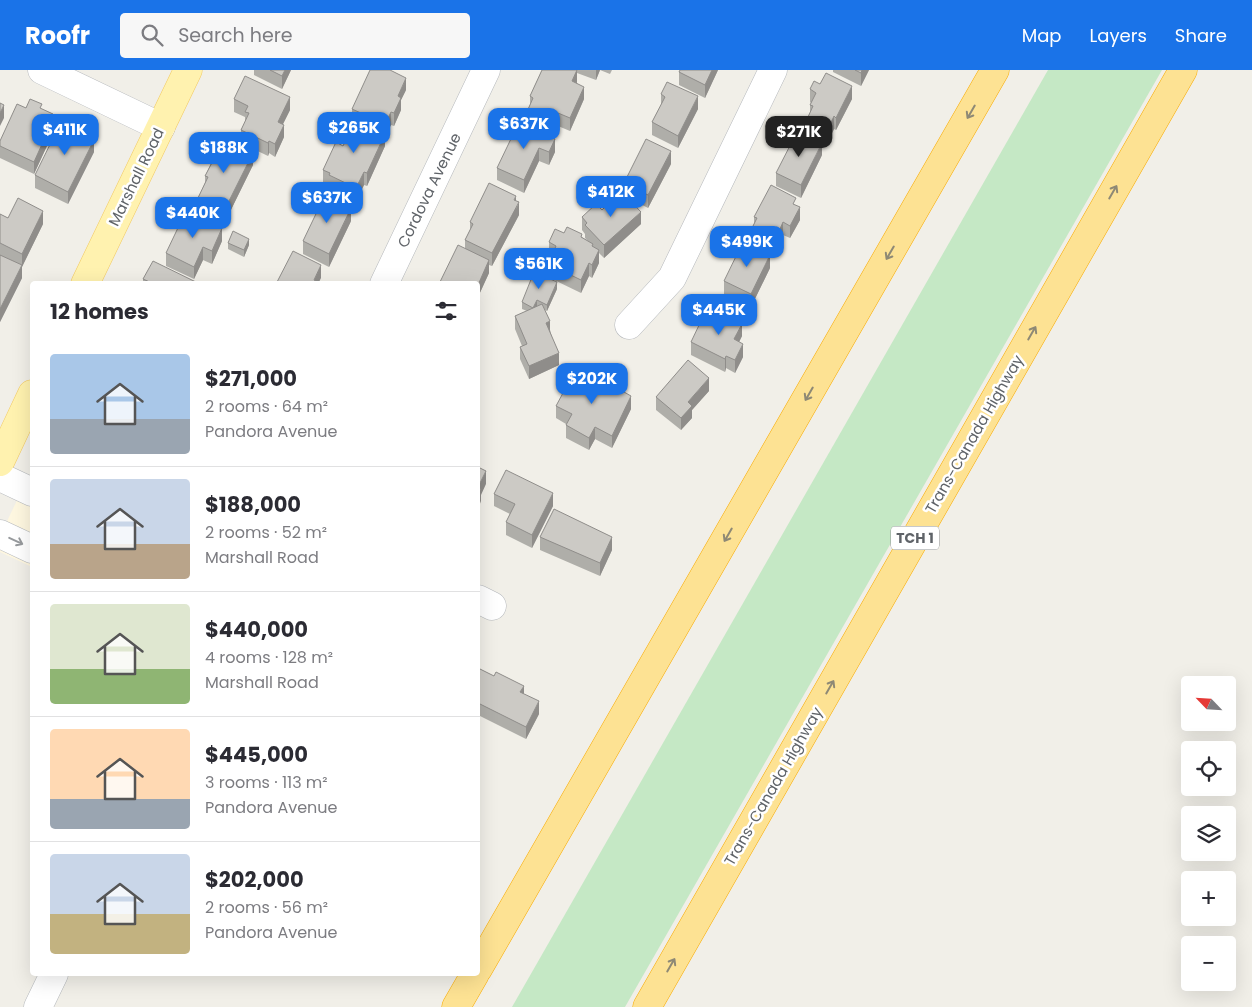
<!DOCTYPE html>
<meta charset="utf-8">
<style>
body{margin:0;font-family:Poppins,sans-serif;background:#f7f7f7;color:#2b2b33;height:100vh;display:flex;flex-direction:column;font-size:19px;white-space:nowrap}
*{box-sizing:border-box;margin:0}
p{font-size:16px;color:#7c7c81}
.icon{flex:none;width:28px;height:28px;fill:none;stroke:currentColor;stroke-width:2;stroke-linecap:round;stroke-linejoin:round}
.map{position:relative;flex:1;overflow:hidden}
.sheet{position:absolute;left:30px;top:211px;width:450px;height:695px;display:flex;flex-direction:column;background:#fff;border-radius:5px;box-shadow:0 5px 20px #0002}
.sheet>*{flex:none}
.needle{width:32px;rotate:295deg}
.buttons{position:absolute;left:1181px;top:606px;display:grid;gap:10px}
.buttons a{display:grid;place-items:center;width:55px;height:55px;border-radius:5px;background:#fff;box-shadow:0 5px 20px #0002;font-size:25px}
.price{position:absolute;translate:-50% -42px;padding:0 11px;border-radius:10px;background:#1a73e8;color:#fff;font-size:16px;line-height:32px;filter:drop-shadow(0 1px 2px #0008)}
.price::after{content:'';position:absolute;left:50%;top:30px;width:15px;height:11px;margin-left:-8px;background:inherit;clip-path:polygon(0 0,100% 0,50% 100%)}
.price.selected{background:#222;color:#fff}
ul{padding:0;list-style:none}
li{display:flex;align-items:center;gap:15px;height:125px;padding:0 20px}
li+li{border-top:1px solid #e1e1e2}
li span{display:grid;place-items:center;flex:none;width:140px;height:100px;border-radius:5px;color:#555}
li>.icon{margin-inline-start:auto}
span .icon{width:60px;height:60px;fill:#fffc;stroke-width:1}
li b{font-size:21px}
h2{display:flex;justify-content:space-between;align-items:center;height:60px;padding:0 20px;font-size:21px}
header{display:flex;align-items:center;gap:30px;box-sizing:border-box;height:70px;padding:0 25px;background:#1a73e8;color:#fff}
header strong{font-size:24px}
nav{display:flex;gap:28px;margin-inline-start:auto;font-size:18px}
.search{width:350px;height:45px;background:#f7f7f7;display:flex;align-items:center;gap:12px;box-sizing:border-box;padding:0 18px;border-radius:5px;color:#7c7c81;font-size:19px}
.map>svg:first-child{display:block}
</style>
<header>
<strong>Roofr</strong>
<div class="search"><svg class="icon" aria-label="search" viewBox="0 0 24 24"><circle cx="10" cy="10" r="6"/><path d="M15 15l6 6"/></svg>Search here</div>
<nav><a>Map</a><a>Layers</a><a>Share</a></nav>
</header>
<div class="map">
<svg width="1252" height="937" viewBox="0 0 1252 937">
<rect width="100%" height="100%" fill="#f1efe8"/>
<path fill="#fef7e0" d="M29,405l3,2v90l-32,-15v-16z"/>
<path fill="#c5e8c5" d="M1048,0h114l-537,937h-113z"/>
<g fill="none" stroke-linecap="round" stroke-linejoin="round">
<defs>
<path id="minor" d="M42,0l119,57
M384,214l102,-214
M629,255l43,-47 101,-208
M0,407l32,15
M0,464l32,15
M478,529l14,7
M38,937l16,-33"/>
<path id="major" d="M85,214l103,-214
M0,392l32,-68"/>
<path id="highway" d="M478,899l517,-899
M456,937l19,-33
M647,937l536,-937"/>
</defs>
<use href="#minor" stroke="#b5b8bc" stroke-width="29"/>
<use href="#major" stroke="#f2c960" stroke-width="29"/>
<use href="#highway" stroke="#f9ab00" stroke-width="29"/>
<use href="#minor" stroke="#fff" stroke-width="28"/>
<use href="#major" stroke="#fff2af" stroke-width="28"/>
<use href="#highway" stroke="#fde293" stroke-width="28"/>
</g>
<path fill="#afaea9" d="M254,0h37l-9,19 -28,-14z
M542,0h70l-2,4 -10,-4 -4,10 -19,-7v10l7,16 -14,32 -12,-5 -5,12 2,14 -6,13 -10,-4 -15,32 -27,-13v-12l29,-46v-8l4,-9v-9z
M718,0l-13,28 -26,-13v-13z
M833,0h36l-8,16 -28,-14z
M810,19l42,10 -16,31 -2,-1 -5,10 -21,-10v-12l2,-4v-8l1,-2 -1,-1z
M406,20l-5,10v10l-7,16 -3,-1 -6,11v10l-18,40 -3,-1 -8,16 -27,-13v-3l-6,-2v-13l20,-24 11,-23 -2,-1v-13z
M661,24l37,15 -20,39 -26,-13v-13l9,-17z
M234,29l56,11 -7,14 1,13 -9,20 -6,-4 -1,3 -27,-13v-13l4,-8v-5l-11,-5z
M26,38l16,1 11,5 -1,21 -18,39 -34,-16v-17z
M82,64l12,18 -26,52 -33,-16v-13z
M211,85l42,10 -30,61 -26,-13v-13l8,-17v-7l6,-13z
M822,85l-21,43 -25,-12v-13z
M671,94l-23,44 -21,-11 14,27 -37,34 -5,-5v10l-7,15 -3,-2 -8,17 -33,-16v-13l3,-7 -2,-2v-13l15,-9 18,4 6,4 -3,-3v-4l-3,-4v-13l20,-7 22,-16v-11z
M516,131l3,14 -27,51 -3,-1v8l-11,24v-13l-13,-36v-8l5,-10v-8z
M796,135l4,15 -10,18 -7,-3 -3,7 -4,-3 -6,11 -18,-9v-13l2,-4v-7z
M0,144l8,4 35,6 -21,43v11l-22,44z
M351,151l-22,46 -26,-13v-13z
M222,171l-10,23 -9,-4 -9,19 -28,-13v-13z
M228,173l21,2 -5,12 -16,-8z
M770,198l-19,39 -27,-13v-13z
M143,209l57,5h-57z
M557,219l-10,22 -2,-1 14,55 -30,14 -9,-20v-12l2,-1 -7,-17v-13l12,-5 -5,-2v-7z
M707,253l35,13 -3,6 4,15 -8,16 -9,-5 -1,4 -34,-17v-13z
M592,309l39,30 -19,39 -17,-9 -6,11 -23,-12v-14l-10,-6v-12z
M709,321l-17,19v8l-11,12 -25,-20v-13z
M494,424l59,12 -21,42 -26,-13v-13l4,-8 -16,-8z
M540,467l72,13 -12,26 -60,-26z
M478,598l46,26 15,20 -13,25 -48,-24z"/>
<path fill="#8f8d8a" d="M285,0h6l-9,19v-13z
M577,0v12l-5,12v-13z
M596,0h4l-4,10z
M712,0h6l-13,28v-13z
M862,0h7l-8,16v-13z
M406,8v12l-5,10v10l-7,16v-13l4,-17z
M852,16v13l-16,31v-12z
M584,17v12l-14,32v-13z
M698,26v13l-20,39v-12z
M290,27v13l-12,24v-12z
M4,35v13l-4,8v-13z
M391,42v13l-6,11v10l-18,40v-13l18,-38v-11z
M558,43v13l-6,13v-13z
M53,44l-1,21 -18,39v-12z
M834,46v13l-5,10v-12z
M284,55v12l-9,20v-13z
M555,69v13l-6,13v-13z
M94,70v12l-26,52v-12z
M269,71v12l-1,3v-13z
M822,73v12l-21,43v-13z
M539,78v13l-15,32v-13z
M671,81v13l-23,44v-13z
M253,83v12l-30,61v-13z
M364,102v13l-8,16v-13z
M516,126v13l3,-7v13l-27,51v-13z
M800,137v13l-10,18v-12z
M351,138v13l-22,46v-13z
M43,141v13l-21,43v-13z
M641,142v12l-37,34v-13z
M783,152v13l-3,7v-13z
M776,157v12l-6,11v-12z
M222,158v13l-10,23v-13z
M249,169v6l-5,12v-7z
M203,177v13l-9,19v-12z
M599,180v13l-7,15v-13z
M770,185v13l-19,39v-13z
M489,190v13l-11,24v-12z
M589,193v13l-8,17v-13z
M22,195v13l-22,44v-13z
M321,195v13l-3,6h-4v-4z
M557,212v7l-10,22v-6z
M537,230v6l-4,8v-6z
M550,251v13l-4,-11z
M742,254v12l-8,16v-13z
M743,274v13l-8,16v-13z
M559,283v12l-30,14v-13z
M726,286v12l-1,4v-13z
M709,308v13l-17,19v8l-11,12v-12l7,-16z
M631,326v13l-19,39v-12z
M595,357v12l-6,11v-12z
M486,401v13l-5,11v6l-3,8v-22z
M553,423v13l-21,42v-13z
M612,467v13l-12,26v-13z
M524,616v12l-4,-6z
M539,631v13l-13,25v-12z"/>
<path fill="#cccac5" stroke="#8f8d8a" d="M270,0h15l-3,6z
M370,0h20l16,8 -8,18 3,2 -7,15 -3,-1 -6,12 -33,-15z
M542,0h35l-5,11 12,6 -14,31 -12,-5 -6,13 -26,-12 7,-16 -3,-2z
M680,0h32l-7,15 -26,-13z
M855,0h7l-1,3z
M826,3l26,13 -16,32 -2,-2 -5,11 -21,-10 5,-11 -3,-1 6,-12 -6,-4 4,-8 6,3z
M245,6l45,21 -12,25 6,3 -9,19 -6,-3 -1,2 -27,-13 8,-17 -4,-1 3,-6 -14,-7z
M667,12l31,14 -20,40 -26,-14 13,-25 -4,-3z
M30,29l12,5 -2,4 13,6 -3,7 2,1 -18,40 -34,-16v-5l17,-37 9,4z
M0,33l4,2 -4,8z
M63,48l19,9 -3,6 15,7 -26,52 -33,-17z
M356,50l29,14 -18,39 -3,-1 -8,16 -27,-13 1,-2 -7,-3 13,-28 7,4z
M520,50l27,13 -1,2 9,4 -6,13 -10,-4 -15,32 -27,-12z
M798,60l24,13 -21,42 -25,-12z
M220,67l33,16 -30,60 -26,-13 11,-23 -3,-1 10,-19 -4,-2z
M646,69l25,12 -23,44 -24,-12z
M489,113l27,13 -2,4 5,2 -27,51 -27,-13 8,-16 -3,-2z
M771,115l25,13 -3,6 7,3 -10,19 -7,-4 -3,7 -4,-2 -6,11 -18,-10 5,-10 -3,-1z
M621,121l20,21 -37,33 -19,-20 2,-2 -5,-6 14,-13 6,6z
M325,125l26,13 -22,46 -26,-13z
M18,128l25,13 -21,43 -22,-11v-29l8,4z
M186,141l36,17 -10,23 -9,-4 -9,20 -28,-14z
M567,157l15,7 -1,3 12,7 -1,2 7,4 -7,15 -3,-2 -8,17 -33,-16 8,-18 -7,-4 6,-13 9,4z
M233,161l16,8 -5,11 -16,-7z
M743,172l27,13 -19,39 -27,-13z
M458,175l31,15 -11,25v-1h-39z
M293,181l28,14 -7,15 2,1 -1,3h-39z
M0,185l22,10 -22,44z
M153,191l47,23h-46l-11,-5z
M534,202l23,10 -10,23 -10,-5 -4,8 -11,-6z
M542,234l8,17 -4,2 13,30 -30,13 -9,-19 7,-3 -12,-28z
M714,240l28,14 -8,15 9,5 -8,16 -9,-4 -1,3 -34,-17 10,-21 6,2z
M688,290l21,18 -21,24 4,4 -11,12 -25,-21z
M577,297l15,8 -2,3 25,14 2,-4 14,8 -19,40 -17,-9 -6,11 -23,-13 6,-11 -16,-8z
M478,397l8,4 -8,16 3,2 -3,7z
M506,400l47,23 -21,42 -26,-13 9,-18 -21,-10z
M554,439l58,28 -12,26 -60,-26z
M478,598l16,8 2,-4 28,14 -4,6 19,9 -13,26 -48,-24z"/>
<defs><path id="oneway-shaft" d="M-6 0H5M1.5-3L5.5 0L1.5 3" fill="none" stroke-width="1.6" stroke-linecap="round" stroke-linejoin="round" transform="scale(1.25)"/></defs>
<g stroke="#8e8975">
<use href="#oneway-shaft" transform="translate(971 42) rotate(120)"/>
<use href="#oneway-shaft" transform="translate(1113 122) rotate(-60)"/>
<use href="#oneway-shaft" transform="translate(890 183) rotate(120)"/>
<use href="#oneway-shaft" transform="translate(1032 263) rotate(-60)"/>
<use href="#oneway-shaft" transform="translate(809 324) rotate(120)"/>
<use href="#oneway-shaft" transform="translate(728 465) rotate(120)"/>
<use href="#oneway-shaft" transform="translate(830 617) rotate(-60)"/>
<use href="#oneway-shaft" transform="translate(671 895) rotate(-60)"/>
</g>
<use stroke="#979a9d" href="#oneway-shaft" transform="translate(16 471) rotate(25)"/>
<g text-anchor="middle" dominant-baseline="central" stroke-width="5" stroke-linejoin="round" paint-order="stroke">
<rect fill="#fff" stroke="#8f9295" stroke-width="1" x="891" y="456.5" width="48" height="23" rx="4"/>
<g font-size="14" font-weight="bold" fill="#5f6368">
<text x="915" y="468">TCH 1</text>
</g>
<g font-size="15" fill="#5f6368" stroke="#fff">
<text transform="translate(136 107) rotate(-64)">Marshall Road</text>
<text transform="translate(429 120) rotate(-64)">Cordova Avenue</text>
<text transform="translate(974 364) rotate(-60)">Trans-Canada Highway</text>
<text transform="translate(773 716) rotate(-60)">Trans-Canada Highway</text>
</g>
</g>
</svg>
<div class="buttons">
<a><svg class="needle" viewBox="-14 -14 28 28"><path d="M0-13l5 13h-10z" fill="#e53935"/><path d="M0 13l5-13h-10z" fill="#7c7c81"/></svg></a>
<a><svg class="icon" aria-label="locate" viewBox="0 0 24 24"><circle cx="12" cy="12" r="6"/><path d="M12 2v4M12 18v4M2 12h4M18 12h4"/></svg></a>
<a><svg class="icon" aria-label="layers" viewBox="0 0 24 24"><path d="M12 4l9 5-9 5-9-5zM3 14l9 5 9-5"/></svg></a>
<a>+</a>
<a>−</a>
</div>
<b class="price" style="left:524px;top:80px">$637K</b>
<b class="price" style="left:354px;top:84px">$265K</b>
<b class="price" style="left:65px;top:86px">$411K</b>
<b class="price selected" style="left:799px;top:88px">$271K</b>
<b class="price" style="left:224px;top:104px">$188K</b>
<b class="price" style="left:611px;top:148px">$412K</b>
<b class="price" style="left:327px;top:154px">$637K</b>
<b class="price" style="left:193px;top:169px">$440K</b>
<b class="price" style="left:747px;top:198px">$499K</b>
<b class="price" style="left:539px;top:220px">$561K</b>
<b class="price" style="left:719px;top:266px">$445K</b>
<b class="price" style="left:592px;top:335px">$202K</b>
<section class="sheet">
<h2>12 homes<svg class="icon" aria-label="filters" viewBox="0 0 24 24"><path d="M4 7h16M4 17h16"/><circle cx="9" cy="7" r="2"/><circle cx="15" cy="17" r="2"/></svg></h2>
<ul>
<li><span style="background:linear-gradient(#a9c7e8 65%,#9aa5b1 0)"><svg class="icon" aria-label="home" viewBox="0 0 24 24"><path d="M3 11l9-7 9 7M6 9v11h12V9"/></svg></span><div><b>$271,000</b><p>2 rooms · 64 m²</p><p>Pandora Avenue</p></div></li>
<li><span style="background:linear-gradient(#c9d6e8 65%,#b9a48a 0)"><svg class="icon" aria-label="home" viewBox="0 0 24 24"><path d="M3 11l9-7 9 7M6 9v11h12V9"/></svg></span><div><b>$188,000</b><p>2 rooms · 52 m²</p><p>Marshall Road</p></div></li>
<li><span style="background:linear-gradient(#dfe7d0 65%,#8fb573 0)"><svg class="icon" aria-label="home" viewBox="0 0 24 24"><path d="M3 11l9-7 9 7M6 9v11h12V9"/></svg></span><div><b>$440,000</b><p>4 rooms · 128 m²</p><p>Marshall Road</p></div></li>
<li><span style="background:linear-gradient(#ffd9b3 70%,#9aa5b1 0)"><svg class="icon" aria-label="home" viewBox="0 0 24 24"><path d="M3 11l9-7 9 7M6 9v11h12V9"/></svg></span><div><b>$445,000</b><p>3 rooms · 113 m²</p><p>Pandora Avenue</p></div></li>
<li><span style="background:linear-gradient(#c9d6e8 60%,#c2b280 0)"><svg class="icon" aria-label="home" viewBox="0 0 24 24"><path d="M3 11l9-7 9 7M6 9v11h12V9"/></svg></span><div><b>$202,000</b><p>2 rooms · 56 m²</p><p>Pandora Avenue</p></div></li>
</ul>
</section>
</div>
